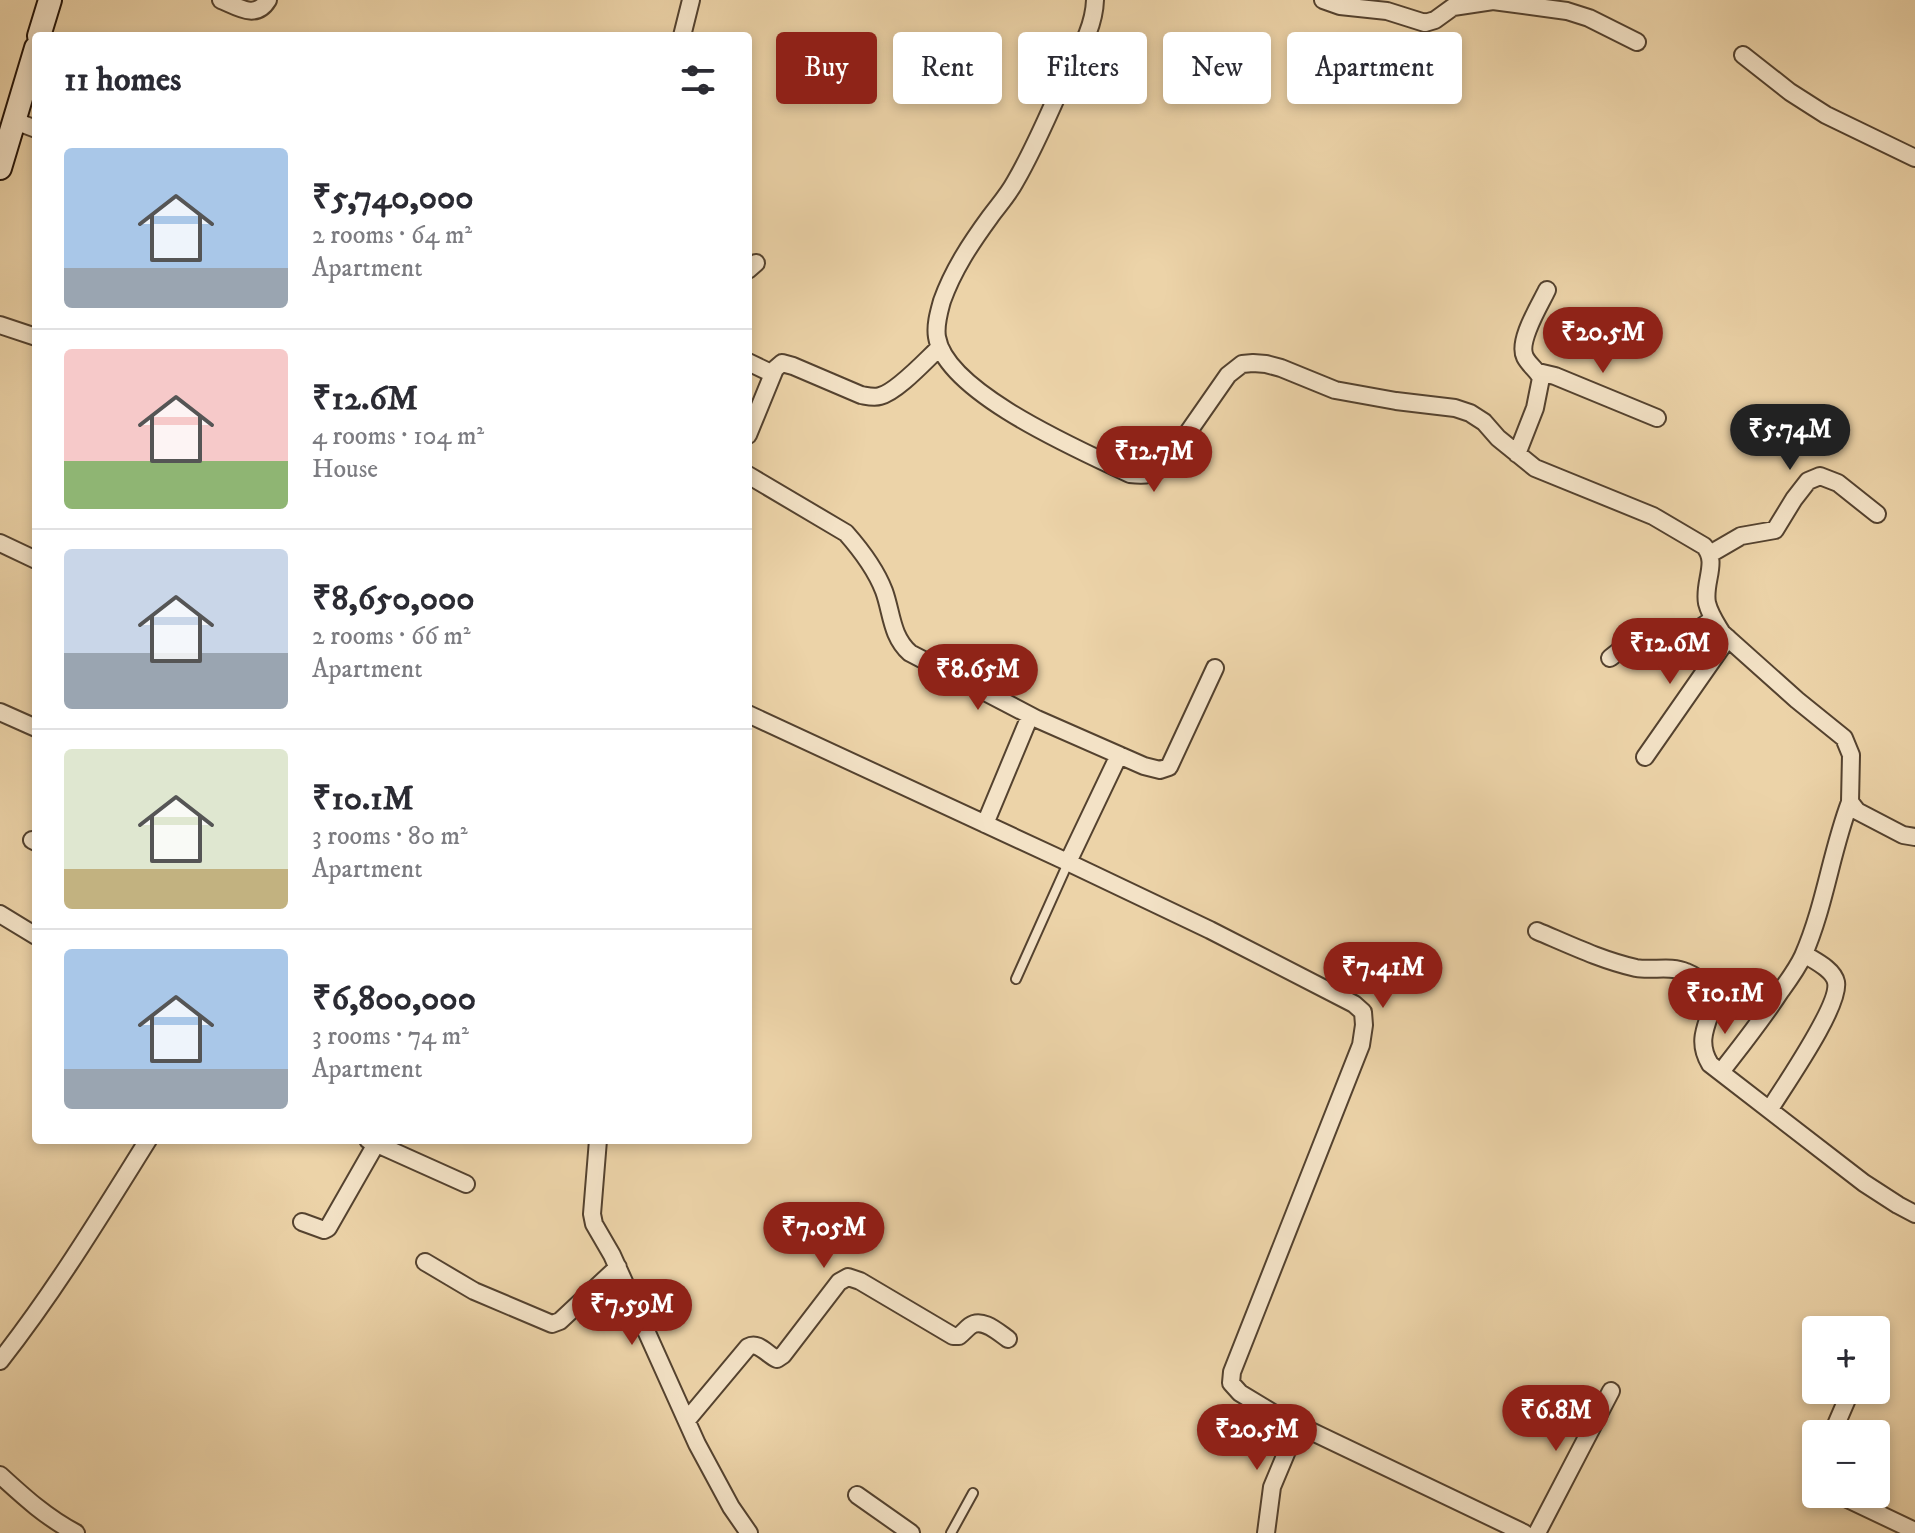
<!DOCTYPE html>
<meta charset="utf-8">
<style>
body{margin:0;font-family:"IM FELL DW Pica",serif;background:#f7f7f7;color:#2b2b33;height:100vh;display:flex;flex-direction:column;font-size:30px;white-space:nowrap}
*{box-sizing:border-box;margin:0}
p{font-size:26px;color:#7c7c81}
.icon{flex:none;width:44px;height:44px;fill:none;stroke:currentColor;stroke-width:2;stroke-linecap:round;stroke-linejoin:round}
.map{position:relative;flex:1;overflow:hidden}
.side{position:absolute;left:32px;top:32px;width:720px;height:1112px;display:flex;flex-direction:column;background:#fff;border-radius:8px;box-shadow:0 4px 12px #0003}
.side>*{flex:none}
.guide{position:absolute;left:776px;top:32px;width:760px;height:72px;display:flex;gap:16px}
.controls{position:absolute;left:1802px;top:1316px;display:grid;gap:16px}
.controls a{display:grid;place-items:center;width:88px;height:88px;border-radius:8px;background:#fff;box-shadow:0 4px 12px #0003;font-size:40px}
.price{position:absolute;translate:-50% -68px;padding:0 18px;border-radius:28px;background:#8f2418;color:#fff;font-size:26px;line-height:52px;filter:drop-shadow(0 2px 4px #0008)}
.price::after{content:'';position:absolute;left:50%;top:48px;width:24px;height:18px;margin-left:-12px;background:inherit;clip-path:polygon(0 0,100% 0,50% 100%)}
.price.on{background:#222;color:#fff}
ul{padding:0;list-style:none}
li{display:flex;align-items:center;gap:24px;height:200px;padding:0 32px}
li+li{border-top:2px solid #e1e1e2}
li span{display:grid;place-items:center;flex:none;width:224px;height:160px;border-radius:8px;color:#555}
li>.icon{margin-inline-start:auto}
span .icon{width:96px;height:96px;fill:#fffc;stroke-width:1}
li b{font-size:34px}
h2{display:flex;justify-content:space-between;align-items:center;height:96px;padding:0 32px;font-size:34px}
.pill{padding:0 28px;border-radius:8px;background:#fff;box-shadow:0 4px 12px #0003;font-size:28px;line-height:72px}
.pill.on{background:#8f2418;color:#fff}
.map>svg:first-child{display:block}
</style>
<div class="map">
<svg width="1915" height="1533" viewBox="0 0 1915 1533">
<rect width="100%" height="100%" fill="#ecd3a8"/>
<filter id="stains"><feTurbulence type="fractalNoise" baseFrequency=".0025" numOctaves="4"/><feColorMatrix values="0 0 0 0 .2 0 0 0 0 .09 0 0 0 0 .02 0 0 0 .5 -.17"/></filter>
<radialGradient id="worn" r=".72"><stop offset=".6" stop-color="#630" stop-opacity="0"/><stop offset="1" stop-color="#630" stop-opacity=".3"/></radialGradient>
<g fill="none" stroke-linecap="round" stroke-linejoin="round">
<defs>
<path id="service" d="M1016,979l52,-116
M951,1533l22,-40"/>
<path id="minor" d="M221,0c17,7 35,20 47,0
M1095,0c-1,33 -22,60 -35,89 -14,32 -28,64 -45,93 -7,13 -17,24 -25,35 -19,26 -37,53 -48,84 -3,11 -7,24 -5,36 9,56 145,114 193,137 16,2 24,1 36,-10l62,-89 14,-11 11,-1 13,1 15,4 54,22 61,11 59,7 15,5 14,9 14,16 37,30 118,48 51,30c15,16 -1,36 3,57 3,12 9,20 15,30l75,67 47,38 7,17 -1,47 7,9 46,24 12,2
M1323,0l17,6 47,5 38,12 10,-3 18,-13 40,-6 74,10 22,7 48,24
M682,36l9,-36
M1743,55l47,37 36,23 89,43
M15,121l21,8
M748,270l8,-7
M0,325l36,12
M748,362l25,12
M1538,372l17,4 102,42
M748,435l27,-66 7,-6 11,3 68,29c6,1 13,3 19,1 17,-4 46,-36 60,-49
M1517,454l18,-46 6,-30c-4,-8 -12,-13 -16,-21 -8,-16 15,-52 22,-67
M748,475l98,58c15,17 30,37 38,58 8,22 7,45 26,62l127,66 107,47 16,4 9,-3 46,-99
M0,543l36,17
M1710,554l31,-18 34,-6 19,-31 14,-18 12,-5 18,7 39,31
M1610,658c14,-11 26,-23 45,-19 7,1 12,4 19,3 13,-3 28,-16 39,-23
M0,712l36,16
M748,714l315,146 147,70 144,74 9,8 1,13 -3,20 -129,327 -1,11 9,10 33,20 251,120
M1645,757l83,-119
M985,824l45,-108
M32,840l4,2
M1068,862l51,-107
M0,914l36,22
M1537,931c33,14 64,29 99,37 16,3 35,-3 50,4 12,5 27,16 28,30 -7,23 -18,39 -4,62l154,119 34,22 17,9
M1721,1072c20,-26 41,-52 59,-80 8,-11 17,-23 23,-36 22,-50 28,-104 47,-154
M1770,1109c14,-23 71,-104 66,-127 -3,-13 -21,-21 -32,-28
M368,1140l98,44
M598,1140l-6,74 2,10 18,31 85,189 34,63 18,26
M302,1222l22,8 4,-2 48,-84
M425,1262l49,29 78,33 8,-3 58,-54
M0,1361c55,-70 101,-146 148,-221
M687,1420l61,-73c11,-6 19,8 29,12l6,-4 56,-73 9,-5 12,4 93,55h6c4,-3 7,-7 11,-10 12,-9 28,6 38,13
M1832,1434l19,-44
M0,1475c24,22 47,43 76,58
M1837,1494l78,37
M857,1495l54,38
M1266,1533l6,-46 26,-62
M1537,1533l74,-142"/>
<path id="secondary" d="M39,36l11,-36
M0,168l36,-120"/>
</defs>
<use href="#service" stroke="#54422f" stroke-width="12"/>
<use href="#minor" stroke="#54422f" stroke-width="20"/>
<use href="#secondary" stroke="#221207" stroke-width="26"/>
<use href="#service" stroke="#f3e2c6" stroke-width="8"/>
<use href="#minor" stroke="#f3e2c6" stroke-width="16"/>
<use href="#secondary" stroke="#f3e2c6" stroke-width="22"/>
</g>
<rect width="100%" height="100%" filter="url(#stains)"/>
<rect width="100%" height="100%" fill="url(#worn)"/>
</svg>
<div class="controls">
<a>+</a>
<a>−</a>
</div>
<b class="price" style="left:1603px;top:375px">₹20.5M</b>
<b class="price on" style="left:1790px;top:472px">₹5.74M</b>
<b class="price" style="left:1154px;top:494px">₹12.7M</b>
<b class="price" style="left:1670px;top:686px">₹12.6M</b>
<b class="price" style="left:978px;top:712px">₹8.65M</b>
<b class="price" style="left:1383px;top:1010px">₹7.41M</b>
<b class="price" style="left:1725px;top:1036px">₹10.1M</b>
<b class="price" style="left:824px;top:1270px">₹7.05M</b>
<b class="price" style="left:632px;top:1347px">₹7.59M</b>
<b class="price" style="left:1556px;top:1453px">₹6.8M</b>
<b class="price" style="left:1257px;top:1472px">₹20.5M</b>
<div class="guide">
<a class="pill on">Buy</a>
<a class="pill">Rent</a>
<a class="pill">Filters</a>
<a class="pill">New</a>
<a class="pill">Apartment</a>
</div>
<section class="side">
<h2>11 homes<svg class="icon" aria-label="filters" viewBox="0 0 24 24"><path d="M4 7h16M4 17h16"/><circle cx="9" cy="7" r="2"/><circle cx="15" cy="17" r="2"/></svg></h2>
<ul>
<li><span style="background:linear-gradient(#a9c7e8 75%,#9aa5b1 0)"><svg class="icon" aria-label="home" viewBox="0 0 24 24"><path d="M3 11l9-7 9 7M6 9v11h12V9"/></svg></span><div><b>₹5,740,000</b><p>2 rooms · 64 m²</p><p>Apartment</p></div></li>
<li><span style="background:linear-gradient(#f6c9c9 70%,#8fb573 0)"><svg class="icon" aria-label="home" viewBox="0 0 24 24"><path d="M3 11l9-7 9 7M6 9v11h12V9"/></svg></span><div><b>₹12.6M</b><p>4 rooms · 104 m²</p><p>House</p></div></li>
<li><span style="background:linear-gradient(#c9d6e8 65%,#9aa5b1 0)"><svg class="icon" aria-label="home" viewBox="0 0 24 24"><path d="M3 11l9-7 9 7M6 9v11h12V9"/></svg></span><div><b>₹8,650,000</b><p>2 rooms · 66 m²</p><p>Apartment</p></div></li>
<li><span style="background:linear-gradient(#dfe7d0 75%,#c2b280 0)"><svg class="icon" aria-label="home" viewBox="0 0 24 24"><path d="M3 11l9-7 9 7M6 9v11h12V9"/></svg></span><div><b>₹10.1M</b><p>3 rooms · 80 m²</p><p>Apartment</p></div></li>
<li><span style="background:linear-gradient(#a9c7e8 75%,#9aa5b1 0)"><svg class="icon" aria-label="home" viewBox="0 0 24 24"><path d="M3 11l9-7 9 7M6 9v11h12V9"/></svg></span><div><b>₹6,800,000</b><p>3 rooms · 74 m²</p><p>Apartment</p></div></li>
</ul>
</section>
</div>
